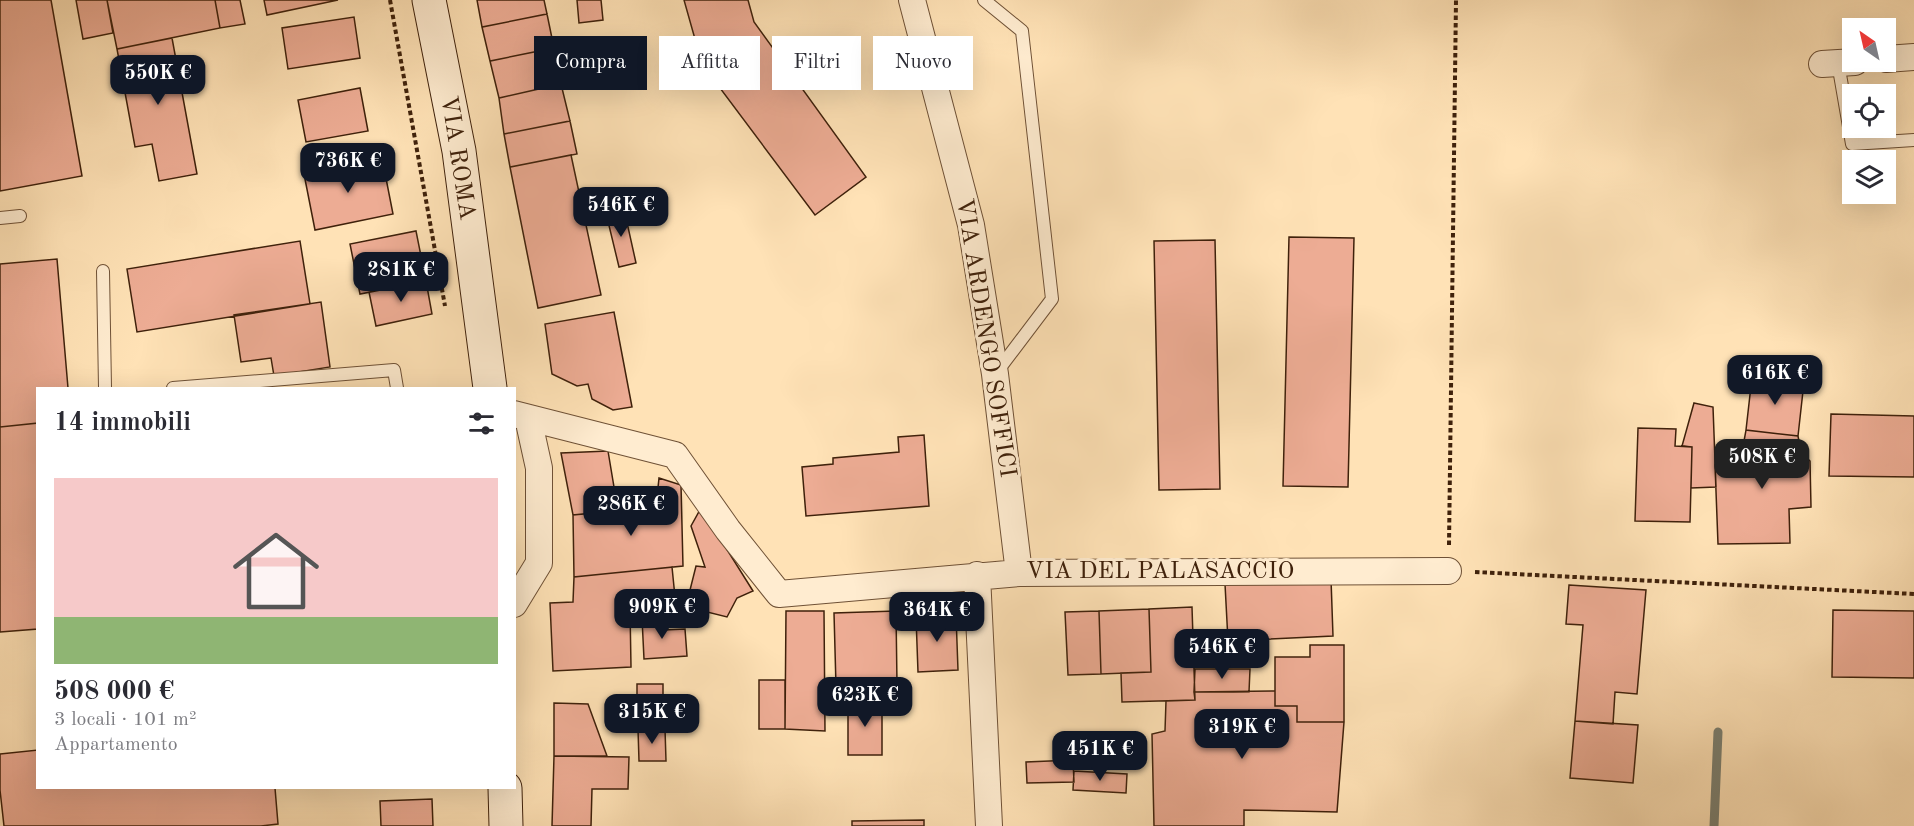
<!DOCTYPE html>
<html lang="it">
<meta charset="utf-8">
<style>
body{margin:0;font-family:"Old Standard TT",serif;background:#f2f2f3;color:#2b2b33;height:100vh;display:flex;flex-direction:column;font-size:22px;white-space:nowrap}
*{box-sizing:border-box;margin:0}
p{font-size:20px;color:#7c7c81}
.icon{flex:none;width:33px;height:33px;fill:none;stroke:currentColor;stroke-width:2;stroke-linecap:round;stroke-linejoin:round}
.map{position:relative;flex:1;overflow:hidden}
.drawer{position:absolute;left:36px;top:387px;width:480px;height:402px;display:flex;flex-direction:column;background:#fff;border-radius:0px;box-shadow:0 6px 24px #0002}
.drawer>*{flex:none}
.top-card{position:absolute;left:534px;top:36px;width:570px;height:54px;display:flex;gap:12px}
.needle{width:39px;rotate:326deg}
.tools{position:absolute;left:1842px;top:18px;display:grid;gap:12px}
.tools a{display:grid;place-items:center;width:54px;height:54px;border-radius:0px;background:#fff;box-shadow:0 6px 24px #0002;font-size:30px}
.price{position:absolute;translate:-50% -51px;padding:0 14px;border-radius:12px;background:#111827;color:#fff;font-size:20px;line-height:39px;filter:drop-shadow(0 2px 3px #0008)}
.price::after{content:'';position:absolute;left:50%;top:36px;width:18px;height:14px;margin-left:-9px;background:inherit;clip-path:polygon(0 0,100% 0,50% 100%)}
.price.active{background:#222;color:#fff}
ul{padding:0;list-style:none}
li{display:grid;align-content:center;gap:12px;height:318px;padding:0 18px}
li span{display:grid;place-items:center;height:186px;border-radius:0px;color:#555}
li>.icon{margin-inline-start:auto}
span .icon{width:108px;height:108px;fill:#fffc;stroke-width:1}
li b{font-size:26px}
h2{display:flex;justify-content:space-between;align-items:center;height:72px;padding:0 18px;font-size:26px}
.tag{padding:0 21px;border-radius:0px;background:#fff;box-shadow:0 6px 24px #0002;font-size:21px;line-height:54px}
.tag.active{background:#111827;color:#fff}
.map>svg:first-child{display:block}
</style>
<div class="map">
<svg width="1914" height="826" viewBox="0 0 1914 826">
<rect width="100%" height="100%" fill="#ffe2b6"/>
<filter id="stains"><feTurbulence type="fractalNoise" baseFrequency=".00333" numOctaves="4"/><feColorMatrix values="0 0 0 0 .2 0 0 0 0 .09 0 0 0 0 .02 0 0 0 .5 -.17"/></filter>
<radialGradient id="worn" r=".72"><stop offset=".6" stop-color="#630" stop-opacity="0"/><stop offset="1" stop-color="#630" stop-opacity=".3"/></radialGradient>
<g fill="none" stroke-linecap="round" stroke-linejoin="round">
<path stroke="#7a7f71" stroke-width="9" d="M1714,826l4,-94"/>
</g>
<path fill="#edac94" stroke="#3f210b" stroke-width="1.5" d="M0,0h51l31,176 -82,15z
M76,0h31l6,33 -30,6z
M107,0h108l5,28 -103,21z
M215,0h25l5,24 -25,4z
M264,0h74l-71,15z
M477,0h67l3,14 -65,13z
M577,0h24l2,20 -24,3z
M684,0h64l6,22 112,155 -51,38 -113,-151z
M547,14l7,34 -64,13 -8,-34z
M354,17l6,41 -72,11 -6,-41z
M172,38l25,136 -38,7 -7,-37 -17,3 -18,-98z
M621,39l4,21 -44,10 -4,-21z
M554,48l7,36 -62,14 -9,-37z
M561,84l9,37 -66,13 -5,-36z
M360,88l8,43 -62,11 -8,-42z
M570,121l7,33 -67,13 -6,-33z
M571,155l30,140 -63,13 -28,-141z
M382,158l11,56 -78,16 -11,-56z
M624,209l12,54 -17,4 -13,-54z
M416,231l10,50 -66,13 -10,-50z
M1289,237l65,1 -6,249 -65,-1z
M1215,240l5,249 -61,1 -5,-249z
M300,241l10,63 -173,28 -10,-63z
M57,259l11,129h-30v35l-38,4v-163z
M426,281l6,33 -56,12 -7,-34z
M321,302l9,65 -56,9 -3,-18 -30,4 -7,-47z
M614,312l18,95 -19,3 -21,-11 -4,-15 -11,2 -25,-12 -7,-50z
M1752,377l52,5 -6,54 -52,-6z
M1694,403l19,4 3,80 -25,1 1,-41 -10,-1z
M1831,414l83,2v61l-85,-1z
M38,423v206l-38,3v-205z
M1638,428l38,1 -1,17 17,1 -2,75 -55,-1z
M1746,430l52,6 3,16 9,9 1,46 -22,2 1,34 -72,1 -3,-79 25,-2z
M924,435l5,71 -123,10 -4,-49 31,-3v-6l66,-6 -1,-15z
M608,451l10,60 -45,4 -12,-62z
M659,478l22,7 2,81 -109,11 -1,-62 83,-8z
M701,508l52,83 -16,7 -10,19 -28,-7 3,-11 -13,-5 7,-28 9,1 -14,-41z
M672,567l4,40 -46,2 1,58 -78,4 -3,-68 23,-1 1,-25z
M1331,579l2,57 -105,5 -3,-57z
M1569,585l77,5 -9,104 -22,-2 -2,32 -38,-3 8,-96 -17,-1z
M1192,607l3,93 -73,2 -1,-29 30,-1 -2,-63z
M1149,609l2,63 -50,2 -2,-63z
M1833,610l81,1v67l-82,-1z
M786,611h38l1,120 -40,-2z
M896,611l1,73 -61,2 -2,-73z
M1099,611l2,63 -33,1 -3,-63z
M956,615l2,55 -40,2 -2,-55z
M664,617v13l21,-1 2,27 -43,3 -2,-41z
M1310,645h34v77h-47v-16h-22v-49h35z
M1195,669h55l-1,23h-55z
M759,680h26v49h-26z
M637,684h26v27h-26z
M1275,691v15h22v16h47l-7,90 -93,-2v16h-90l-2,-92 13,-3 1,-30 29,-1 -1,-8z
M848,702h34v53h-34z
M554,703l34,1 19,52h-53z
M1575,721l63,4 -5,58 -63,-5z
M638,729h27l1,32h-27z
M38,750v38h237l3,36 -17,2h-257l-4,-36v-36z
M554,756l75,1 -1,32h-36l-1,37h-39z
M1073,760l1,22 -47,1 -1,-21z
M1074,771l53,3 -1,19 -53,-3z
M432,799l1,27h-52l-1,-25z
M924,820v6h-72v-5z"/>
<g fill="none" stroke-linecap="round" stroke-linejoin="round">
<defs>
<path id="lane" d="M984,0l38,31 30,268 -56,74
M1838,63l14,81 62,-4
M0,218l20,-2
M103,271l2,117
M173,388l221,-18 3,18"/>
<path id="street" d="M912,0l59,225 24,149 24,199
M1886,59l28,-2
M1822,64l33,-2
M514,414l161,41 53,75 51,64 240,-21 429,-2
M977,575l12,251
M514,604l25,-41v-95l-11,-50"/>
<path id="secondary" d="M429,0l30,151 31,237
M505,788l1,38"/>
</defs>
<use href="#lane" stroke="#6f5136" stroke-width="14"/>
<use href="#street" stroke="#6f5136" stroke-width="28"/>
<use href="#secondary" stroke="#3f210b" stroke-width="35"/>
<path stroke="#3f210b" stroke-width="4" stroke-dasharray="4.5 3" stroke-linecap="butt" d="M390,0l55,306
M1449,545l7,-545
M1475,572l439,22"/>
<use href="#lane" stroke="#ffecd0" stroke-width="12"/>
<use href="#street" stroke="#ffecd0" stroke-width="26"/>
<use href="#secondary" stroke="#ffecd0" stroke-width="33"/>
</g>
<g text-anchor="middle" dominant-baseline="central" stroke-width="6" stroke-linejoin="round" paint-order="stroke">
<g font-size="24" fill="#3f210b" stroke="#ffecd0">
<text transform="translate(457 158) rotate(81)">VIA ROMA</text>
<text transform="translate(985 338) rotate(81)">VIA ARDENGO SOFFICI</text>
<text x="1160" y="572">VIA DEL PALASACCIO</text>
</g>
</g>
<rect width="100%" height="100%" filter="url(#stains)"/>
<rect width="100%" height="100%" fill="url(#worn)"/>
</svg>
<div class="tools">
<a><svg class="needle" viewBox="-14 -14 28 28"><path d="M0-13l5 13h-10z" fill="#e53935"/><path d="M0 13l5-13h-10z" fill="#7c7c81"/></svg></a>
<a><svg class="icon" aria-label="locate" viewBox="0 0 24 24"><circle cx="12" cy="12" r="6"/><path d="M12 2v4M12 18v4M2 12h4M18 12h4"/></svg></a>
<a><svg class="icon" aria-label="layers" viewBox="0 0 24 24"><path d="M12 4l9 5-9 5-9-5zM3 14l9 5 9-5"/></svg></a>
</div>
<b class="price" style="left:158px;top:106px">550K €</b>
<b class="price" style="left:348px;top:194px">736K €</b>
<b class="price" style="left:621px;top:238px">546K €</b>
<b class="price" style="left:401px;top:303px">281K €</b>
<b class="price" style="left:1775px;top:406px">616K €</b>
<b class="price active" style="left:1762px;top:490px">508K €</b>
<b class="price" style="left:631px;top:537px">286K €</b>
<b class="price" style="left:662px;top:640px">909K €</b>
<b class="price" style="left:937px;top:643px">364K €</b>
<b class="price" style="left:1222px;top:680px">546K €</b>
<b class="price" style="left:865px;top:728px">623K €</b>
<b class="price" style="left:652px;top:745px">315K €</b>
<b class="price" style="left:1242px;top:760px">319K €</b>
<b class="price" style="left:1100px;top:782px">451K €</b>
<div class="top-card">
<a class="tag active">Compra</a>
<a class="tag">Affitta</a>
<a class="tag">Filtri</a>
<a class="tag">Nuovo</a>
</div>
<section class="drawer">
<h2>14 immobili<svg class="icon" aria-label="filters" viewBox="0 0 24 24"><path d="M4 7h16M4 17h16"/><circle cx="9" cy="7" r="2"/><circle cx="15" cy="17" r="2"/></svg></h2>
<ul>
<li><span style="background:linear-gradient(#f6c9c9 75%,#8fb573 0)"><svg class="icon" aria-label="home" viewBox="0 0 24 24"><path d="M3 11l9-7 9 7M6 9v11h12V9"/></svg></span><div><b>508 000 €</b><p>3 locali · 101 m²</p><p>Appartamento</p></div></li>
</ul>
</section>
</div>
